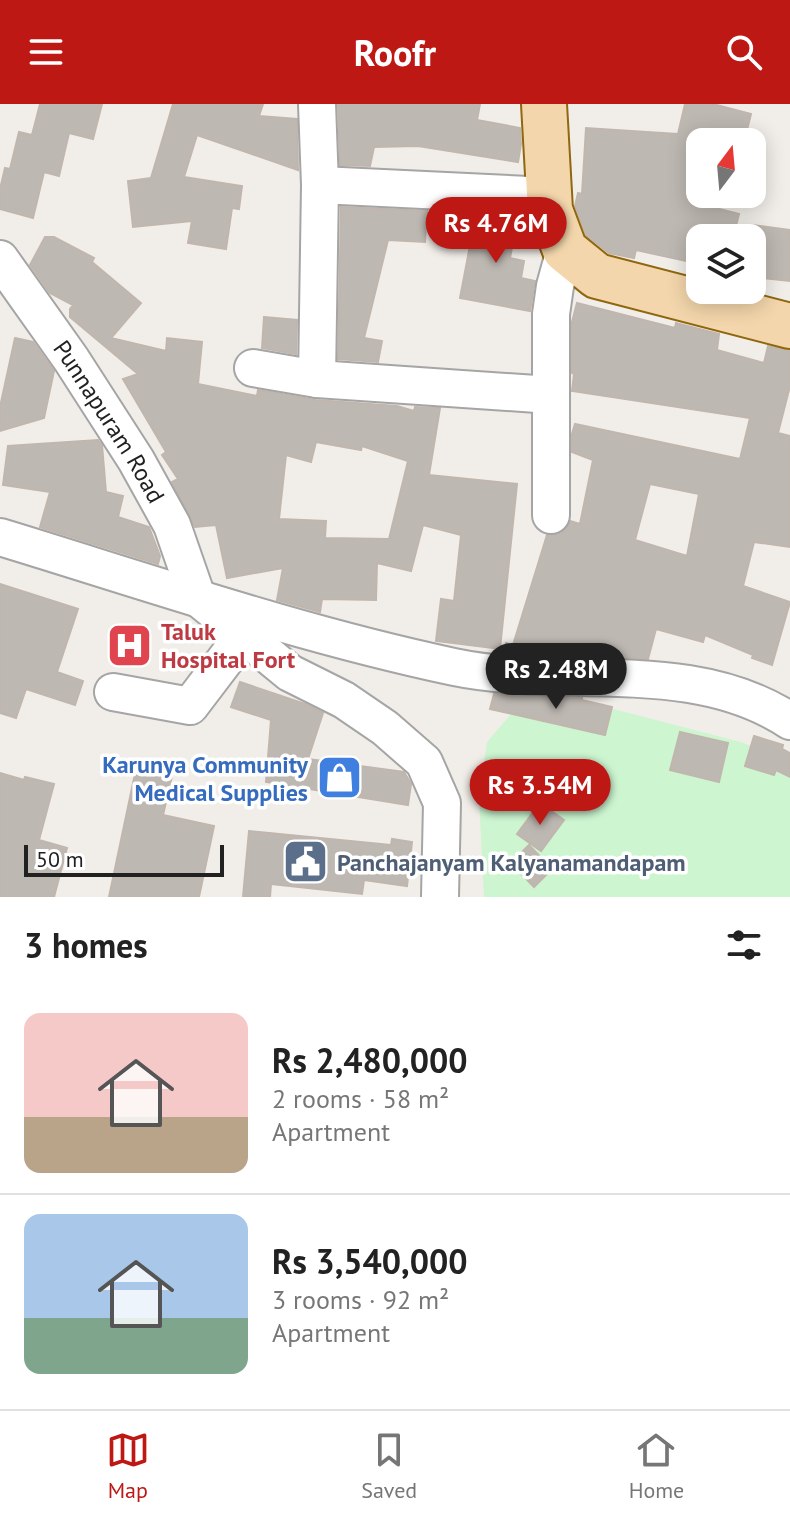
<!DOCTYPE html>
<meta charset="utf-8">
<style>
body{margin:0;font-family:"PT Sans",sans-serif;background:#f2f2f2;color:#222;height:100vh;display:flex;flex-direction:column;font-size:30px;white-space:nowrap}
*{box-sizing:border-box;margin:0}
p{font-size:26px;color:#767676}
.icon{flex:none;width:44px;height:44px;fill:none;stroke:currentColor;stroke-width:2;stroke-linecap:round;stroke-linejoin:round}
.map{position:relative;height:793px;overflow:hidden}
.details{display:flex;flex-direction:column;background:#fff;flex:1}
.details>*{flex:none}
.needle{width:52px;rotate:16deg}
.buttons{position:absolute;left:686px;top:24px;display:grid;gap:16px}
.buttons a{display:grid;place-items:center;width:80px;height:80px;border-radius:16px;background:#fff;box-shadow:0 4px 20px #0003;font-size:40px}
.scale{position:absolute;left:24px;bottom:20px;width:200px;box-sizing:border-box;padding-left:8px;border:4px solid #212121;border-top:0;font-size:22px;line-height:28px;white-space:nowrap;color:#212121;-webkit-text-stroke:6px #fff;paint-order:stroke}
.price{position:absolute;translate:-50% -68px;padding:0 18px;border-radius:28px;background:#be1814;color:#fff;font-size:26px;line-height:52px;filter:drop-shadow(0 2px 4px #0008)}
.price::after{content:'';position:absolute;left:50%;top:48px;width:24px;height:18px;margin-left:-12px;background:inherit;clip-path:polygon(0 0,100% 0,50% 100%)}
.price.current{background:#222;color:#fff}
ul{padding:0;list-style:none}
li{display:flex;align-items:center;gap:24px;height:200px;padding:0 24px}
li+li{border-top:2px solid #e0e0e0}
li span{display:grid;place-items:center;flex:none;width:224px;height:160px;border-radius:16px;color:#555}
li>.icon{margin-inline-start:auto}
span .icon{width:96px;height:96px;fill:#fffc;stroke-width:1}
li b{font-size:34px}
h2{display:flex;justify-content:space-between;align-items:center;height:96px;padding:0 24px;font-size:34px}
header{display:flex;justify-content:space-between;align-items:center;height:104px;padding:0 24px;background:#be1814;color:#fff;font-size:36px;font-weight:600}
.dock{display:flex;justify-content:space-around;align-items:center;height:112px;border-top:2px solid #e0e0e0;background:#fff;font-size:22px;color:#767676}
.dock a{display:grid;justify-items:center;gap:4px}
.dock .current{color:#be1814}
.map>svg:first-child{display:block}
</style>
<header><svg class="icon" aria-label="menu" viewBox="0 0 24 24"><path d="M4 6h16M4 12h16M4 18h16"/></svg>Roofr<svg class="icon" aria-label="search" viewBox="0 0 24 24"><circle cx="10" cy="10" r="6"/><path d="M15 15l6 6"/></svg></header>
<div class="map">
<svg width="790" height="793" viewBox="0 0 790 793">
<rect width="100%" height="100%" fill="#f1eee9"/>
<path fill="#ccf5d0" d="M559,591l182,47 49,20v135h-306l-5,-100 8,-55 24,-28z"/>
<path fill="#beb8b2" stroke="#c1b6ad" stroke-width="2" fill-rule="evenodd" d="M40,0h62l-9,35 -24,-6 -10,43 -15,-4 -11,46 -33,-9v-20l5,-21 5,1 9,-37 13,3z
M173,0h90l-4,12 38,3 1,51 -101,-35 -13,42 58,9 -3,23 -7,-1 -6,41 -38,-6 4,-22 -59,6 -5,-46 23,-3z
M338,0h142l-3,16 43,8 1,16 -3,18 -100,-16 -44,1 -4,19 -30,-1z
M685,0h28l38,10 -7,28h-44v62l39,10 -6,24h-33v26l-64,-14 -2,8 -25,-5 -23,-18 -11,-29 3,-13 4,1 4,-66 92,6z
M341,103l86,4 -2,31 -37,-2 -24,98 18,3 -4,21 -40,-3z
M476,110l42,2 -8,42 14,3 -3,17 14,3 -5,30 -70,-13z
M752,121l38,5v51l-38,-4z
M45,133h9l40,21 -2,4 49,41 -30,35 55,13 1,-13 35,4 -4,42 59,12 1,-6 58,10 81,6 17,5 1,-4 25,1 -11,67 88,9 -17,165 -64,-8 5,-42 13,2 7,-66 -38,-10 -12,46 -34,-8 -1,37 -54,-1 -2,13 -43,-12 6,-32 -56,10 -11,-53 -21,2 -23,-45 6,-3 -16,-24 4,-3 -43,-73 15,-5 -68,-57v-8l3,-4 -23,-12 -20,-28zM316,338l45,8 1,-4 46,15 -19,78 -64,-1 1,-17 -47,-2 7,-64 25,7z
M577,199l98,25 1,-5 43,11 -2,16 47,13 4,-17 22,5v35l-12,47 12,3v111l-36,-5 -11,44 47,16 -18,63 -20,-7 1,-3 -48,-20 -2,7 -47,-13 -8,30 -144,-6 2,-10 7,2 34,-110 15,-2 8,-12 10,3 13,-64 -21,-8v-18l3,-10 165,35 10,-41 -178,-27 2,-17 -2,-1v-51zM650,380l49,10 -12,62 -52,-16z
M264,213l33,3 -1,34 -34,-6z
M15,234l18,4 21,29 -10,47 -44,13v-24z
M98,336l4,5 4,47 17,4 -5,21 31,10 11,29 -2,8 -118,-37 10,-35 -47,-7 5,-39z
M0,480l78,25 -21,63 26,9 -8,24 -49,-16 -10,29 -16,-5z
M240,578l65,22 18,9 -15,46 96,13 7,12 -3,21 -142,-23 5,-62 -40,-13z
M494,590l88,4v2l30,7 -7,28 -115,-26z
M680,628l48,11 -9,39 -49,-12z
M754,632l29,9 -1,4 8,4v24l-14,-7 -2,5 -29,-9z
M136,665l36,7 -9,39 51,11 -15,71h-90z
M0,669l24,7 1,-3 29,7 -15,56 28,8 -13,49h-54z
M540,699l24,17 -23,31 -24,-17z
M249,727l142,14 1,-6 20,3 -5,44 -43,-6 -2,14 -91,-10 -1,13h-27z
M529,741l23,24 -18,18 -23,-24z"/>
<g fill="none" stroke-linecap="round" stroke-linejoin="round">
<defs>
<g id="minor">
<path d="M320,81l229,11"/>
<path id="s1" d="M0,155l71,100 65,101 36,65 25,72 93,76 54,27 41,28 39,34 18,41 -2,94"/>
<path d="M253,264l64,11 234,16"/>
<path d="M317,275l3,-194 -3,-81"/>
<path d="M551,411v-201l4,-28 10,-36"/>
<path d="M0,433c151,46 299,97 454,130 110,23 237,-11 336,54"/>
<path d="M113,588l77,14 54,-71"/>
</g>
<path id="major" d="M544,0l6,106 15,40 32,26 193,50"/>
</defs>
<use href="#minor" stroke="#a5a5a5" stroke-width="40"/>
<use href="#major" stroke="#8f670f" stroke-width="48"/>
<use href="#minor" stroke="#fff" stroke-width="36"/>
<use href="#major" stroke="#f3d6ab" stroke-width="44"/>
</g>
<defs>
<symbol id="hospital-square" viewBox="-11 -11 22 22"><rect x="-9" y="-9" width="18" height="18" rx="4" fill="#e0444e" stroke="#fff"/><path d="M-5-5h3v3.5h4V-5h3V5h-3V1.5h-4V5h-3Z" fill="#fff"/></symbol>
<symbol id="shop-square" viewBox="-11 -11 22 22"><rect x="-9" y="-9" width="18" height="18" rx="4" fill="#3f7fe0" stroke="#fff"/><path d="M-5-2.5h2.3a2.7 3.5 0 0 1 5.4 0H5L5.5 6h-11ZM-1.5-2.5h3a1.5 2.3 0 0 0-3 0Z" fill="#fff"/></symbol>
<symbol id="civic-square" viewBox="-11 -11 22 22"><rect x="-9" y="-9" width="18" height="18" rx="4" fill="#5c6f8a" stroke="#fff"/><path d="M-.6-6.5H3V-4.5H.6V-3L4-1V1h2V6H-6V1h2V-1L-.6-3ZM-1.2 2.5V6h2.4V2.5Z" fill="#fff"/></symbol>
</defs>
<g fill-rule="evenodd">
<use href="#hospital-square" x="104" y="516" width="51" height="51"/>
<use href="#shop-square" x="314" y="648" width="51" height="51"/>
<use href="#civic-square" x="280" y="732" width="51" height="51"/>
</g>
<g text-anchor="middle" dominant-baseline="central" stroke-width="7" stroke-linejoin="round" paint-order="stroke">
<g font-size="24" fill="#212121" stroke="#fff">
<text stroke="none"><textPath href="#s1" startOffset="196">Punnapuram Road</textPath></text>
</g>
<g font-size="24" font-weight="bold" fill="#be3a42" stroke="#fff" text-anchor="start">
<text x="161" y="527">Taluk<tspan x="161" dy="28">Hospital Fort</tspan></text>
</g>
<g font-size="24" font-weight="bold" fill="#366cbe" stroke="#fff" text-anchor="end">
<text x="308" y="660">Karunya Community<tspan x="308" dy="28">Medical Supplies</tspan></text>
</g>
<g font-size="24" font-weight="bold" fill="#4e5e75" stroke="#fff" text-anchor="start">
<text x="337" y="758">Panchajanyam Kalyanamandapam</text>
</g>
</g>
</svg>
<div class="buttons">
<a><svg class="needle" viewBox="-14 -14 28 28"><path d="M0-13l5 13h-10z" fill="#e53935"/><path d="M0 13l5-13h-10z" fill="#767676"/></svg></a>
<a><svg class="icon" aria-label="layers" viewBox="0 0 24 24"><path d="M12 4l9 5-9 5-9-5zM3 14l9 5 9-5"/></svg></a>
</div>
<div class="scale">50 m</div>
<b class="price" style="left:496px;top:161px">Rs 4.76M</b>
<b class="price current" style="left:556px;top:607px">Rs 2.48M</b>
<b class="price" style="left:540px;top:723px">Rs 3.54M</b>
</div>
<section class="details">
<h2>3 homes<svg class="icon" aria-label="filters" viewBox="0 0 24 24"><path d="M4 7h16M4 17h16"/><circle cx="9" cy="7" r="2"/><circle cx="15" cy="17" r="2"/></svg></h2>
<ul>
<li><span style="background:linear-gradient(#f6c9c9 65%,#b9a48a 0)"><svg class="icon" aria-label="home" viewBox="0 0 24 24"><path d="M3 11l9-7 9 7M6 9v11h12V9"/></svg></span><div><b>Rs 2,480,000</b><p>2 rooms · 58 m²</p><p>Apartment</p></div></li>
<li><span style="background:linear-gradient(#a9c7e8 65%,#7fa58c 0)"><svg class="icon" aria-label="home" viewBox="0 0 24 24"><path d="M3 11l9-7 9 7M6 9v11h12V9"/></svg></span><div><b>Rs 3,540,000</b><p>3 rooms · 92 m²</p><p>Apartment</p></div></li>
</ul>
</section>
<nav class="dock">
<a class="current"><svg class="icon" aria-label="map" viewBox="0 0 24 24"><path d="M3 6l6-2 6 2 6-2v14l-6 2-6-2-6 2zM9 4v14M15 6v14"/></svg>Map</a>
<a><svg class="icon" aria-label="saved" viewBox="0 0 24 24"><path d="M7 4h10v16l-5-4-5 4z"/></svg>Saved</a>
<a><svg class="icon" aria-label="home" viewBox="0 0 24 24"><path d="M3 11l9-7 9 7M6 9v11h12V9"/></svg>Home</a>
</nav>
